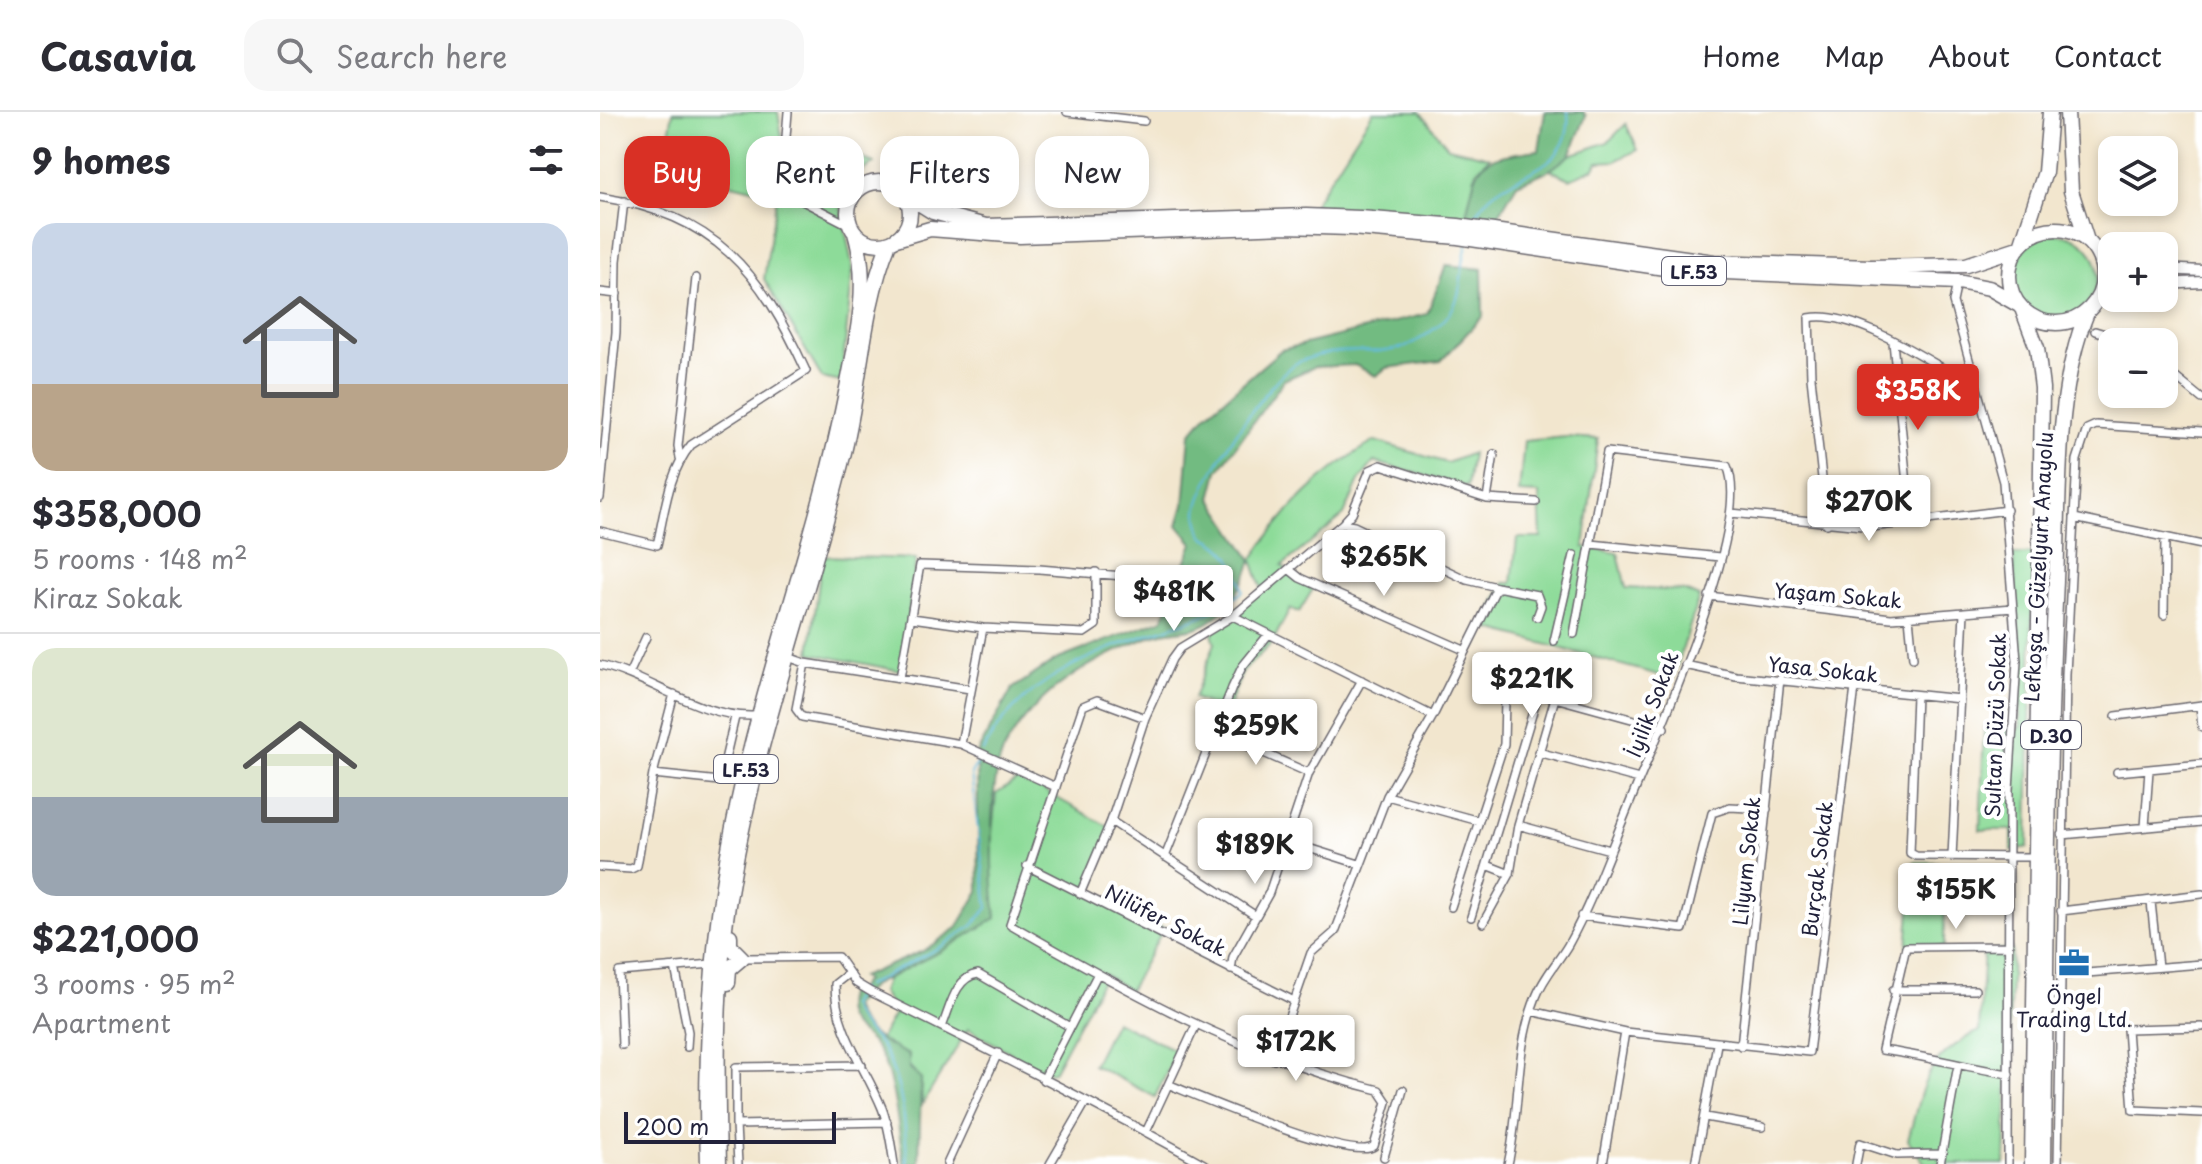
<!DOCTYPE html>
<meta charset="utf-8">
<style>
body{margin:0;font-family:"Playpen Sans",sans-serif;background:#f7f7f7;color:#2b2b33;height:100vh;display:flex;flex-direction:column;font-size:30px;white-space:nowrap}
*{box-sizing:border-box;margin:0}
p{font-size:26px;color:#7c7c81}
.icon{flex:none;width:44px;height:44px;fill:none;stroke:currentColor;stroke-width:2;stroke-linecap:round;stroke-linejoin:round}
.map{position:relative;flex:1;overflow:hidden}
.drawer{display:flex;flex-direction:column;background:#fff;width:600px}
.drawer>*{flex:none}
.banner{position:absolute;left:24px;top:24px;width:760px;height:72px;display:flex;gap:16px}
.fabs{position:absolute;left:1498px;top:24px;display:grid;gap:16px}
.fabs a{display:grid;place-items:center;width:80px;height:80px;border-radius:16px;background:#fff;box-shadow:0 4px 12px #0003;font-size:40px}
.scale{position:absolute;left:24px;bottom:20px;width:212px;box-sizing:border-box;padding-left:8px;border:4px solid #22223b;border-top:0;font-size:22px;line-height:28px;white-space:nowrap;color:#22223b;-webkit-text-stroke:6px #fff;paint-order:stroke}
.price{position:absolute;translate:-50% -68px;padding:0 18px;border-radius:8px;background:#fff;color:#222;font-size:26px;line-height:52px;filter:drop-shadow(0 2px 4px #0008)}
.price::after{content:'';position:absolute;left:50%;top:48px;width:24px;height:18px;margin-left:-12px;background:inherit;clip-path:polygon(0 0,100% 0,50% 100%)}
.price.selected{background:#d93025;color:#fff}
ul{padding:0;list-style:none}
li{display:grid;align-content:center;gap:16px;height:424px;padding:0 32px}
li+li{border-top:2px solid #e1e1e2}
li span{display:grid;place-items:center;height:248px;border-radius:24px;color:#555}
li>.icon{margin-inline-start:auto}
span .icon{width:144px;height:144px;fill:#fffc;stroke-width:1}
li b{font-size:34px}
h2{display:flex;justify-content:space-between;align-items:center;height:96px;padding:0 32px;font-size:34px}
.pill{padding:0 28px;border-radius:24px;background:#fff;box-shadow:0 4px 12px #0003;font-size:28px;line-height:72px}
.pill.selected{background:#d93025;color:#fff}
header{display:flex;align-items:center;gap:48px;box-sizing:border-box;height:112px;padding:0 40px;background:#fff;border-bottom:2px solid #e1e1e2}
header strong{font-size:38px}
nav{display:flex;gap:44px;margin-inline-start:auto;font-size:28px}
.search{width:560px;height:72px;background:#f7f7f7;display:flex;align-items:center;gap:20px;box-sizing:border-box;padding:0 28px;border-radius:24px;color:#7c7c81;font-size:30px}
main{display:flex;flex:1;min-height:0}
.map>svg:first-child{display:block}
</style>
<header>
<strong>Casavia</strong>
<div class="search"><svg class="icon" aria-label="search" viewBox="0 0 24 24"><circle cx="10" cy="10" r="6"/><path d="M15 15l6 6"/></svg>Search here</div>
<nav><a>Home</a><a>Map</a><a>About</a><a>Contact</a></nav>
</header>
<main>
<section class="drawer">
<h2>9 homes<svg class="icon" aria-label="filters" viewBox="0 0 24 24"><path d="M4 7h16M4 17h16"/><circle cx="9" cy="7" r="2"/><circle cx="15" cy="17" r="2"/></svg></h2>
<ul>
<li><span style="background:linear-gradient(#c9d6e8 65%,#b9a48a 0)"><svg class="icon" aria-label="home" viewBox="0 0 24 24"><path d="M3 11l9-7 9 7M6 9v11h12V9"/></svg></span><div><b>$358,000</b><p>5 rooms · 148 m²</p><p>Kiraz Sokak</p></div></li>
<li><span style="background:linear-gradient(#dfe7d0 60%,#9aa5b1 0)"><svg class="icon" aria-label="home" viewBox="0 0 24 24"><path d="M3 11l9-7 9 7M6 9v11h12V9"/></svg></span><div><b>$221,000</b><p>3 rooms · 95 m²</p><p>Apartment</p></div></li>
</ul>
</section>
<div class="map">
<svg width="1602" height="1052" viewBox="0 0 1602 1052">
<rect width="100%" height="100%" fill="#fff"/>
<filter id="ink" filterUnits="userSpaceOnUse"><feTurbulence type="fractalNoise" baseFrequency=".0125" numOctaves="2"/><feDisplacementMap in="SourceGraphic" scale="16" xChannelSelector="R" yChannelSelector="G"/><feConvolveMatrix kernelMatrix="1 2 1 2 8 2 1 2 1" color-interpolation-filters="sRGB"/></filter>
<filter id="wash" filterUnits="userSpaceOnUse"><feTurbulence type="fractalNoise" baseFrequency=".006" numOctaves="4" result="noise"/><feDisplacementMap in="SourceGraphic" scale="32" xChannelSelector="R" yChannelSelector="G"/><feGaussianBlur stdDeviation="1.8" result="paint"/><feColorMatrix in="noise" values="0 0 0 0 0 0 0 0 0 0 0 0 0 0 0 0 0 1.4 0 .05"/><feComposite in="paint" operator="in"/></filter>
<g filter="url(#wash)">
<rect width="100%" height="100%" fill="#f2e6ce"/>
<path fill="#8ddb99" stroke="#587e6a" stroke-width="2" d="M73,0h105l4,26 52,10 40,15 -18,12 -16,28 13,66 -12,113 -19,-4 -58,-99 13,-84 -114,-28z
M773,0h47l28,35 42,10 -14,14 -11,49 -152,-15z
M1026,12l12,26 -23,11 -17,1 -3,6 -25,11 -20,-9 20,-15 38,-13z
M1414 164a42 42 0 1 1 84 0a42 42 0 1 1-84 0Z
M966,325l32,2 -14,108 34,6 8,35 59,3 14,6 -26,82 -190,-52 21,-44h8l5,-45h24l-2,-44 -20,-1 5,-52z
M775,329l72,22 25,-10 -5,34 -93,-25 -15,19 -15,34 -62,51 31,23 -14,23 -9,-3 -18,34 -29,28 -16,40 -33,-13 21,-55 -4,-14 51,-40 -10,-29c32,-50 70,-89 123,-119z
M1433,441l-5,294 -16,4v-21h-32l4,-103 36,1 1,-70 -8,-103z
M222,444l94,3 -15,112 -91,-18z
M421,666l90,50 -23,61 76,39 -35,63 -24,-16 -52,97 -13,-3 -72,-40 -46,76 -1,-26 -28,-31 -13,-9 15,-27 -13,-20 4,-12 110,-62 -7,-55 7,-69z
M1314,750h22l9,4 -1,81h-37z
M1412,837l-7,215h-80l-17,-24c16,-56 14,-80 71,-109l5,-81z
M515,909l62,30 -22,46 -62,-32z"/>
<path fill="#72bb81" stroke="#4a6e5e" stroke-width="2" d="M945,0h38l3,4 -16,39 -20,15 -33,14 -23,39 -29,-3c14,-63 10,-61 74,-70z
M846,153l36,4 1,47 -42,45 -55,7 -10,8 -21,-11 -41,2 -30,13 -66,91 -7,27 41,62c-8,26 -30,61 -57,68 -14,4 -29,2 -43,8 -59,23 -116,54 -147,112 -18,33 -14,132 -9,170l-53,32 -70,35 -20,21c7,26 34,39 56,49v13l12,11 -2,85h-15c-6,-32 -9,-89 -27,-115 -14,-21 -39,-21 -30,-55l10,-3 8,-11 -4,-3 62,-26 34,-23 22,-37 -2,-138 35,-64 44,-29 107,-41 30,-76 -15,-18 6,-20 6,-71 16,-19 75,-65 146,-36z"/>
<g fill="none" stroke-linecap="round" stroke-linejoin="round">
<path stroke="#63bbe0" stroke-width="2" d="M873,111c17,-58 101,-39 95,-111
M383,639c37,-70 106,-97 178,-121 30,-10 58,-17 82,-39 -7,-27 -14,-43 -40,-55 -2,-7 -6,-17 -6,-24 2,-30 71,-131 96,-147 6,-4 16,-7 23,-9 55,-15 72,14 125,-33 25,-23 17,-49 26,-78
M266,874l76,-40 30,-20 16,-18 -17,-134 10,-17
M260,877l-10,16c8,22 22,26 33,44 20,34 23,76 24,115"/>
</g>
</g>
<g filter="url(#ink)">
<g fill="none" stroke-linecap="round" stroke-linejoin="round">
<defs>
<path id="street" d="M188,0l-6,75 5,6 64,33
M467,0l77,9
M0,85c115,18 160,73 206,174l-115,74c-23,28 -26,66 -34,100l-57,-14
M199,86l59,-7
M1357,171l-4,19 50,180 14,179 -8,129 -1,374
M0,180l17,2
M1495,219l36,11
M1293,230l18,182
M1564,256l38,31
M80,346l-2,-12 18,-168
M0,386l16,-166 1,-71 7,-60
M887,387l7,-45
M1131,401l141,14 135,-17
M1474,406l128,27
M742,412l10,-11 18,-43 11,-5 106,34 49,3
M1227,412l-16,-147 -2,-59c45,-10 127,48 166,69
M991,432l129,13
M690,458l10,8 164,72
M897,475l40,8 4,11 -4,11
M1109,484l182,22 122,-10
M1564,503l1,-78
M633,504l200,100
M1309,505l4,41
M312,506l71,10 101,5 12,-8v-53
M954,529l20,-86
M188,545l17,6 165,26
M205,551l-9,46 6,8 159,27 95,43
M0,553c51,12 100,53 154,51l4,5
M1085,553l51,11 224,23
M30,560l16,-35
M300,566l20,-113 119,4 132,11
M1316,583l-6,158 6,3 120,1
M1600,594l2,21
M1516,604l86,-11
M545,606l-48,-18 -14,6 -73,218c118,68 236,134 369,166l8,12 -13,44c-21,17 -174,-49 -204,-61
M616,620l93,41
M361,632l22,-116
M938,640l101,27
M1517,660l85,-8
M53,662l67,7 15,-64
M787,684l92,25
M511,709l145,95
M918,713l92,25
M1545,715l4,-57
M1462,723l140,-13
M686,729l73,23
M565,745l67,-169 10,-21 26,-32
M1352,745l12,-245
M887,753l23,9 8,-49 37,-127
M427,754l265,134
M0,755l31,2 6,-3 16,-92 21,-80
M480,782l31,-73 34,-103 27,-59 8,-11 53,-32 109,-92 12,2 113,54 30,7 -64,129 -46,80 -52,136 -24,21 -37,107
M1346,789l62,1
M1551,790l7,65
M851,795l53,-163 1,-45 6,-9 44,8 109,30
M1461,799l141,-17
M981,804l102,13 29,-116 18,-6 37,2
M871,805l67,-222
M883,811l27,-49
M1407,834l-101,1 -24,103c43,6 84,17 127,24
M142,846l96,-1 18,26 15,9c112,55 224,111 333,172
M75,855l13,65 -1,15
M631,858l2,-13 36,-64 40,-120 53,-93
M249,861l-14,11c0,47 30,82 47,124 7,18 9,37 12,56
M1461,863l141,-11
M1293,878h82
M931,899l94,21 184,20 46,-364
M342,915c8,-19 13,-50 36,-53l92,53
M1602,915l-75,2 6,81 69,3
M22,933l-3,-73 93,-8
M1141,934l39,-367
M443,968l54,-105
M1105,1005l57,10
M136,1013v-58l126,-2
M546,1020l50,-107
M784,1045l19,-67
M138,1052l-2,-39 151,-3
M347,1052l51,-111
M450,1052l36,-62
M908,1052c13,-55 6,-114 28,-167 7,-19 22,-35 32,-52 25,-45 43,-97 63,-145 25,-63 123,-276 96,-334l-120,-14 -33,182
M1003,1052l22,-132
M1095,1052l22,-120
M1256,1052l4,-21 37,12 43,-1
M1340,1052l18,-99
M1458,1052l8,-490 11,-214 10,-31 9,-4 106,7"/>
<path id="secondary" d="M1493,137l19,8
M1564,157l38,2
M1564,172l38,-2
M1496,188l16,-5"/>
<path id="highway" d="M1467,0l4,79 16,50
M248 101a31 31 0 1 1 62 0a31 31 0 1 1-62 0Z
M301,80l32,20 53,14 320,-10 54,2 98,8 256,36 157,5 95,-2 52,-17
M1409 164a47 47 0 1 1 94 0a47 47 0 1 1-94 0Z
M296,127l34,-10 90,7 266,-10 65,2 107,9 220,33 280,12 31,6 28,16
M1422,131l23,-71 5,-60
M1423,199l14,37 5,40 -10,776
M128,871l1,-14 13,-11 -12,-12v-10
M108,1052c-4,-122 4,-241 30,-361 30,-140 81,-274 109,-415 10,-51 23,-105 8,-155
M119,1052c-2,-87 -4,-173 9,-259 23,-151 77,-297 114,-445 19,-71 19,-149 47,-217
M1444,1052c2,-195 3,-389 12,-584 4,-88 -2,-188 32,-270"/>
</defs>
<use href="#street" stroke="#6b676e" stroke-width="10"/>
<use href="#secondary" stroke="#6b676e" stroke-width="13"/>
<use href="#highway" stroke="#6b676e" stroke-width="17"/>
<use href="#street" stroke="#fff" stroke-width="7"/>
<use href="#secondary" stroke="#fff" stroke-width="10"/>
<use href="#highway" stroke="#fff" stroke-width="14"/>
</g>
</g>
<defs>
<symbol id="office-bare" viewBox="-9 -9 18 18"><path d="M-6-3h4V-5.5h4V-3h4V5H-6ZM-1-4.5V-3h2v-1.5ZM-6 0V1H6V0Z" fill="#1f6fb2" stroke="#fff" stroke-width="2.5" paint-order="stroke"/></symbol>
</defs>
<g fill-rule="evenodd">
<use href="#office-bare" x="1452" y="829" width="44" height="44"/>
</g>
<g text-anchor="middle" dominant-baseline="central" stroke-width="8" stroke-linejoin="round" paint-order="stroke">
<g fill="#fff" stroke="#646476" stroke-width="2">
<rect x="1062" y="145" width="64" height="28" rx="6"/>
<rect x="1421" y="609" width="60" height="28" rx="6"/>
<rect x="114" y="643" width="64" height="28" rx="6"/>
</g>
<g font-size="18" font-weight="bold" fill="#22223b">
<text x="1094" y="159">LF.53</text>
<text x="1451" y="623">D.30</text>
<text x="146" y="657">LF.53</text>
</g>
<g font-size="20" fill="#22223b" stroke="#fff">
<text transform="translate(1438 455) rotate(-87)">Lefkoşa - Güzelyurt Anayolu</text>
<text transform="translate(1238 483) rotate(5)">Yaşam Sokak</text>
<text transform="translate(1223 557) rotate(6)">Yasa Sokak</text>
<text transform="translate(1052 592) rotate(-69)">İyilik Sokak</text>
<text transform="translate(1395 613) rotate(-88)">Sultan Düzü Sokak</text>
<text transform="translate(1146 749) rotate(-84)">Lilyum Sokak</text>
<text transform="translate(1217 757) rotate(-83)">Burçak Sokak</text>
<text transform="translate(566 808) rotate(27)">Nilüfer Sokak</text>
</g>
<g font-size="20" fill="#22223b" stroke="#fff">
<text x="1474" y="884">Öngel<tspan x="1474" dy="23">Trading Ltd.</tspan></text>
</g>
</g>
</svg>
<div class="fabs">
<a><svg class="icon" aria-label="layers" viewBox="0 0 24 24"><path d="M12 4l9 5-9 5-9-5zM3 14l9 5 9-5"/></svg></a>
<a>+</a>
<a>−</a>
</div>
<div class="scale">200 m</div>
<b class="price selected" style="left:1318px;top:320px">$358K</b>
<b class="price" style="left:1269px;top:431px">$270K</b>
<b class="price" style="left:784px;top:486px">$265K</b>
<b class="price" style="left:574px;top:521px">$481K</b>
<b class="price" style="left:932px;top:608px">$221K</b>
<b class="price" style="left:656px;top:655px">$259K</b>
<b class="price" style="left:655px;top:774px">$189K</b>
<b class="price" style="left:1356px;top:819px">$155K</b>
<b class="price" style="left:696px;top:971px">$172K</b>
<div class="banner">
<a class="pill selected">Buy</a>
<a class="pill">Rent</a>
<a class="pill">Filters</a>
<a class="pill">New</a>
</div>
</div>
</main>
